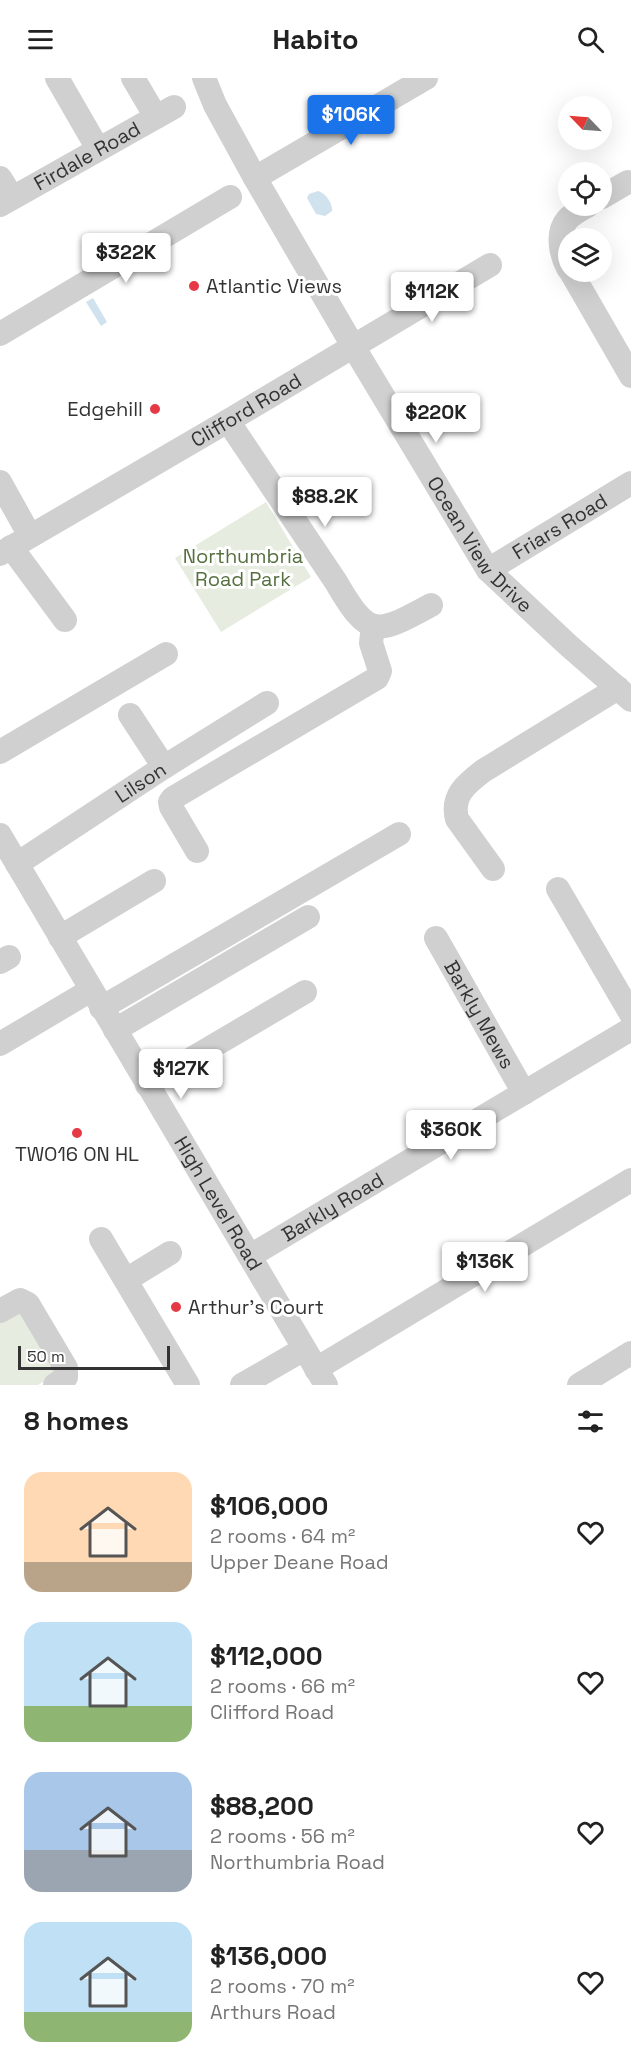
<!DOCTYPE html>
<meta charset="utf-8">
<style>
body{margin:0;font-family:"Space Grotesk",sans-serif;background:#f2f2f2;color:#222;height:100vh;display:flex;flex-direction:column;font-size:22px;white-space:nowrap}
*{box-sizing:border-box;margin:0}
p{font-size:20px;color:#767676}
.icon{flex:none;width:33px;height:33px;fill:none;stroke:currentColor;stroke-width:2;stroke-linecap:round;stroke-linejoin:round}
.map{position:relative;height:1307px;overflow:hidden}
.panel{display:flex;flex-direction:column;background:#fff;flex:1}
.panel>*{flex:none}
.needle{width:39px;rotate:295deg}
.fabs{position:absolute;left:558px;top:18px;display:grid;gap:12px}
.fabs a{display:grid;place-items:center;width:54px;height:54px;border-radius:50%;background:#fff;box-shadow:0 6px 24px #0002;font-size:30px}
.scale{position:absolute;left:18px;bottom:15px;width:152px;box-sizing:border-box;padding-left:6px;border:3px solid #333;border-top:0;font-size:16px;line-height:21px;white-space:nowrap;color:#333;-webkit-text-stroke:4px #fff;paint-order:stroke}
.price{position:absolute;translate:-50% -51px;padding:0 14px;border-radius:6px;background:#fff;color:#222;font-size:20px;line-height:39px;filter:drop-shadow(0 2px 3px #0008)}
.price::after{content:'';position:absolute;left:50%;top:36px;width:18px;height:14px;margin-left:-9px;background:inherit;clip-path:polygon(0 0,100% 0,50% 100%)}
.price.active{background:#1a73e8;color:#fff}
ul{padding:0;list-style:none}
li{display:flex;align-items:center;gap:18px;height:150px;padding:0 24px}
li span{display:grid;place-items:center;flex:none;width:168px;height:120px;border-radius:18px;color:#555}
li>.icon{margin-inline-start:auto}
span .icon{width:72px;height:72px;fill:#fffc;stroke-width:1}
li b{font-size:26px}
h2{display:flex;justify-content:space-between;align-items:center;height:72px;padding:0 24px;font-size:26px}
header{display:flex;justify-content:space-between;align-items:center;height:78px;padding:0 24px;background:#fff;font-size:27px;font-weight:700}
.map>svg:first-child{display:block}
</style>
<header><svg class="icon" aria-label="menu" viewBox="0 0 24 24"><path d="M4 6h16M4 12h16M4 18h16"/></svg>Habito<svg class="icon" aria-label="search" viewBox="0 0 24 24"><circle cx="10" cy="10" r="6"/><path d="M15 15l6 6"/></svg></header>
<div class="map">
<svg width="631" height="1307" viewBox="0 0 631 1307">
<rect width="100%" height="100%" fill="#fff"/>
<path fill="#e6ecdf" d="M266,424l45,75 -90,55 -46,-74z
M20,1233l35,56 -2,9 -15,9h-38v-64z"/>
<path fill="#cfe2ee" d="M318,113c8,2 15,13 14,20l-7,5 -9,-2 -9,-16 2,-4z
M93,220l14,24 -6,4 -15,-24z"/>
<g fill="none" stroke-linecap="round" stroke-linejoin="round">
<g stroke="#d0d0d0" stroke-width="24">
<path d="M57,0l41,71"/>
<path d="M133,0l23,39"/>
<path id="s1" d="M204,0l11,27 40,73 98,168 135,224 80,75 63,55"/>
<path d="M0,100l12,19"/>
<path d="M255,100l171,-100"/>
<path d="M602,119l26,-15"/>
<path id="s2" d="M0,127l174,-98"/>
<path d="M568,190c-7,-13 -12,-35 -1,-48 5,-6 13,-10 20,-14"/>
<path d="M571,194l60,104"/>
<path d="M0,256l230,-137"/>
<path d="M228,343l108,161c33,57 40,53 95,23"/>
<path d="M0,404l30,54"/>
<path d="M11,469l54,73"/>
<path id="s3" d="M0,476l228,-133 262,-156"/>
<path id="s4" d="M488,492l143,-87"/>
<path d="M130,637l34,52"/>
<path d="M0,674l166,-98"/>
<path id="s5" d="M0,757l326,550"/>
<path d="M197,773l-26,-44 -1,-5 3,-4 204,-120 3,-7 -9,-28 2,-17"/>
<path id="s6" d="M17,786l147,-97 103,-64"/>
<path d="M493,791l-36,-50c-6,-23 9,-35 26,-48l135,-83"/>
<path d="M558,811l73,125"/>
<path d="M60,859l94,-56"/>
<path id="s7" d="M436,860l88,155"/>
<path d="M0,884l9,-5"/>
<path d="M101,930l298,-174"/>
<path d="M115,952l193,-113"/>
<path d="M0,966l91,-54"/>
<path d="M147,1007l158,-93"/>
<path d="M101,1161l87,146"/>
<path id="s8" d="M250,1178l381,-227"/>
<path d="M126,1202l44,-27"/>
<path d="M0,1233l20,-11 8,4 38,64v9l-11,8"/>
<path d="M316,1291l315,-189"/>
<path d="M242,1307l62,-36"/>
<path d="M579,1307l52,-32"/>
</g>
</g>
<g fill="#e63946" stroke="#fff" stroke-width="2">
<circle cx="194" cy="208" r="6"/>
<circle cx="155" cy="331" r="6"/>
<circle cx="77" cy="1055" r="6"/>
<circle cx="176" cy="1229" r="6"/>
</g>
<g text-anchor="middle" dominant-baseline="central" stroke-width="6" stroke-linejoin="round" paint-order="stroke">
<g font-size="20" fill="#333" stroke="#fff">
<text stroke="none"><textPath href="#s2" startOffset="100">Firdale Road</textPath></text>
<text stroke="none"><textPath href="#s3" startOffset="285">Clifford Road</textPath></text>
<text stroke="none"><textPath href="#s4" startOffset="84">Friars Road</textPath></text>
<text stroke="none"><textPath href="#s1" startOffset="543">Ocean View Drive</textPath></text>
<text stroke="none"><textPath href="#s6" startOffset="148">Lilson</textPath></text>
<text stroke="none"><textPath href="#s7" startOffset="88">Barkly Mews</textPath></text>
<text stroke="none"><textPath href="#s5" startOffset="428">High Level Road</textPath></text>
<text stroke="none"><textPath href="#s8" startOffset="96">Barkly Road</textPath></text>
</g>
<g font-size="20" fill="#333" stroke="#fff" text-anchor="start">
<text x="206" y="208">Atlantic Views</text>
<text x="143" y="331" text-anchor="end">Edgehill</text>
<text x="77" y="1076" text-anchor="middle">TWO16 ON HL</text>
<text x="188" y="1229">Arthur's Court</text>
</g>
<g font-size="20" fill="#56703f" stroke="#fff">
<text x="243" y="478">Northumbria<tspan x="243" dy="23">Road Park</tspan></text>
</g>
</g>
</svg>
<div class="fabs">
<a><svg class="needle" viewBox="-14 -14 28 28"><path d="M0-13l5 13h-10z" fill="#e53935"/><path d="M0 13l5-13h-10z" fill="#767676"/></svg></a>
<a><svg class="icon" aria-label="locate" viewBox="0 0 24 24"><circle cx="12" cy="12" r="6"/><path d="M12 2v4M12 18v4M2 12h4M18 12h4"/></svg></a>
<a><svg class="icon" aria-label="layers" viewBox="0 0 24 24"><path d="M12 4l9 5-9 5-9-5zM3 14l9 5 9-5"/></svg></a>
</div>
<div class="scale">50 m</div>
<b class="price active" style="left:351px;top:68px">$106K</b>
<b class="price" style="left:126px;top:206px">$322K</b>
<b class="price" style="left:432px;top:245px">$112K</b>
<b class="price" style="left:436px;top:366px">$220K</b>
<b class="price" style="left:325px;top:450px">$88.2K</b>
<b class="price" style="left:181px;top:1022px">$127K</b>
<b class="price" style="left:451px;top:1083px">$360K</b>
<b class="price" style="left:485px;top:1215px">$136K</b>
</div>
<section class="panel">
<h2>8 homes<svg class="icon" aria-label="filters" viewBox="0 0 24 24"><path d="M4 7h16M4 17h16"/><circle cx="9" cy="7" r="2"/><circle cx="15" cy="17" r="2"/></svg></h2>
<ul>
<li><span style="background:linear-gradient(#ffd9b3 75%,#b9a48a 0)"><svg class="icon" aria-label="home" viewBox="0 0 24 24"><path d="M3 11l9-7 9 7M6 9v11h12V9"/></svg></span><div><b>$106,000</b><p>2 rooms · 64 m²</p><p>Upper Deane Road</p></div><svg class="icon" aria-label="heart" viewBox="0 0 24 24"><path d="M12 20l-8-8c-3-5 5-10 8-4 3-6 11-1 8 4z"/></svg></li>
<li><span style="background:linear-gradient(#bfe0f5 70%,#8fb573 0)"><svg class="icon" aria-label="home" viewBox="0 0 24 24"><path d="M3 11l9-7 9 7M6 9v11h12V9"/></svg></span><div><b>$112,000</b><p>2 rooms · 66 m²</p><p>Clifford Road</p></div><svg class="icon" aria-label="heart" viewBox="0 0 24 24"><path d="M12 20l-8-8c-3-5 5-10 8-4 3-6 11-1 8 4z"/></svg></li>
<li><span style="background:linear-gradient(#a9c7e8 65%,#9aa5b1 0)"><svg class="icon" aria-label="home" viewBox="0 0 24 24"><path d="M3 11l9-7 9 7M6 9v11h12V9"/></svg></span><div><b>$88,200</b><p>2 rooms · 56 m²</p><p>Northumbria Road</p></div><svg class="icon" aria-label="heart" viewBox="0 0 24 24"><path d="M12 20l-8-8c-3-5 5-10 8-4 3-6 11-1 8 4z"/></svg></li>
<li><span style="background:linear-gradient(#bfe0f5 75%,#8fb573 0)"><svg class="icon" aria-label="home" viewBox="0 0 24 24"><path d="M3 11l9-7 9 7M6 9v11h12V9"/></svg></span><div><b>$136,000</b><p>2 rooms · 70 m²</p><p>Arthurs Road</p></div><svg class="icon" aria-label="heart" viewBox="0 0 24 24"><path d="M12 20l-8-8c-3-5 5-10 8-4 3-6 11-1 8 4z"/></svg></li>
</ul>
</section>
